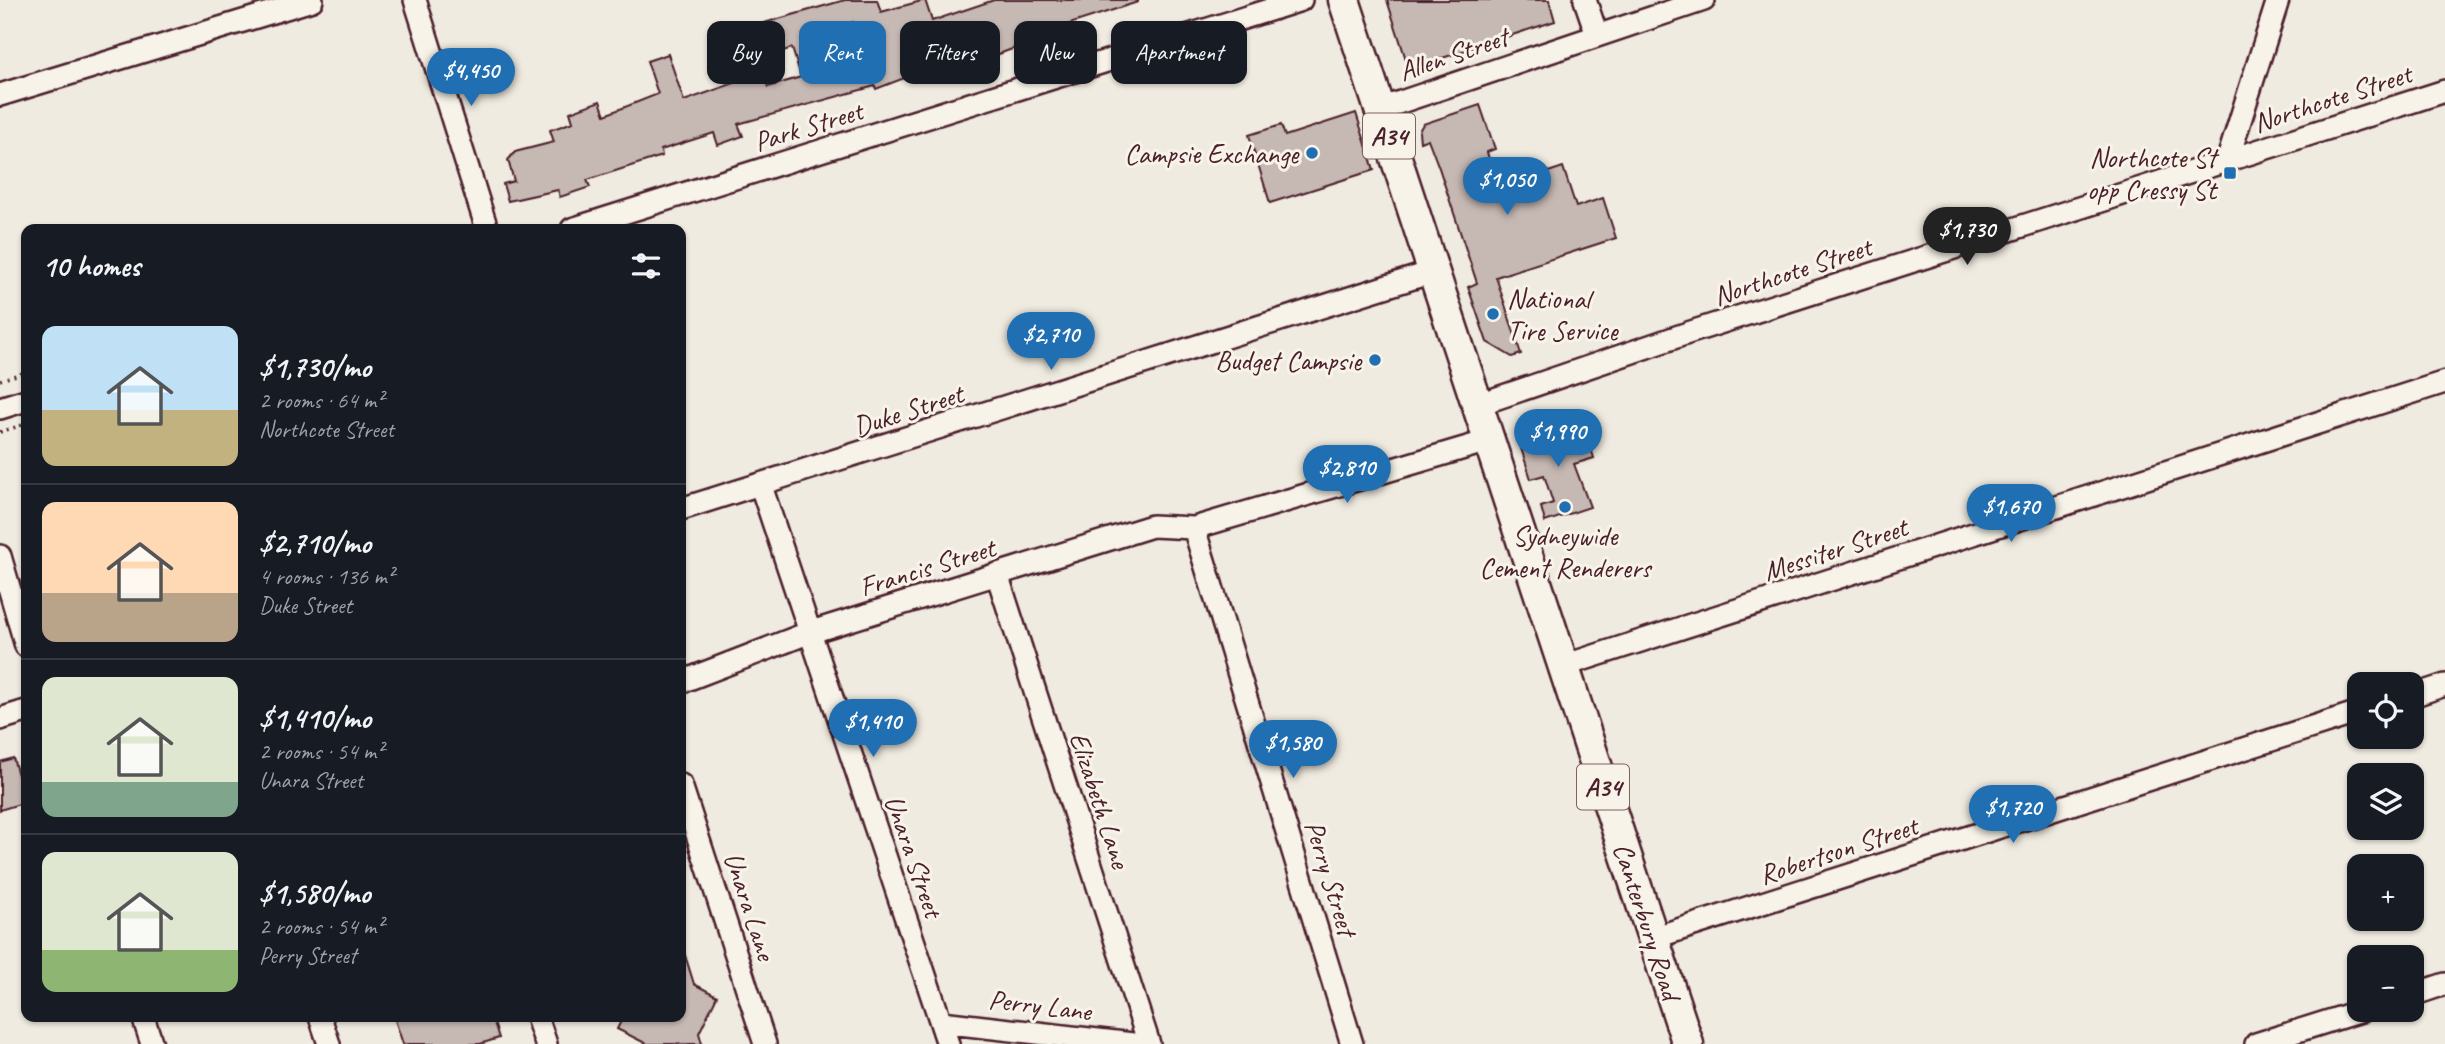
<!DOCTYPE html>
<meta charset="utf-8">
<style>
body{margin:0;font-family:Caveat,sans-serif;background:#20242c;color:#f1f3f6;height:100vh;display:flex;flex-direction:column;font-size:26px;white-space:nowrap}
*{box-sizing:border-box;margin:0}
p{font-size:23px;color:#9ea1a6}
.icon{flex:none;width:38px;height:38px;fill:none;stroke:currentColor;stroke-width:2;stroke-linecap:round;stroke-linejoin:round}
.map{position:relative;flex:1;overflow:hidden}
.drawer{position:absolute;left:21px;top:224px;width:665px;height:798px;display:flex;flex-direction:column;background:#171b24;border-radius:14px;box-shadow:0 2px 5px #0004}
.drawer>*{flex:none}
.guide{position:absolute;left:707px;top:21px;width:665px;height:63px;display:flex;gap:14px}
.controls{position:absolute;left:2347px;top:672px;display:grid;gap:14px}
.controls a{display:grid;place-items:center;width:77px;height:77px;border-radius:14px;background:#171b24;box-shadow:0 2px 5px #0004;font-size:35px}
.price{position:absolute;translate:-50% -60px;padding:0 16px;border-radius:24px;background:#1f6fb2;color:#fff;font-size:23px;line-height:46px;filter:drop-shadow(0 2px 4px #0008)}
.price::after{content:'';position:absolute;left:50%;top:42px;width:21px;height:16px;margin-left:-10px;background:inherit;clip-path:polygon(0 0,100% 0,50% 100%)}
.price.current{background:#222;color:#fff}
ul{padding:0;list-style:none}
li{display:flex;align-items:center;gap:21px;height:175px;padding:0 21px}
li+li{border-top:2px solid #363941}
li span{display:grid;place-items:center;flex:none;width:196px;height:140px;border-radius:14px;color:#555}
li>.icon{margin-inline-start:auto}
span .icon{width:84px;height:84px;fill:#fffc;stroke-width:1}
li b{font-size:30px}
h2{display:flex;justify-content:space-between;align-items:center;height:84px;padding:0 21px;font-size:30px}
.chip{padding:0 24px;border-radius:14px;background:#171b24;box-shadow:0 2px 5px #0004;font-size:24px;line-height:63px}
.chip.current{background:#1f6fb2;color:#fff}
.map>svg:first-child{display:block}
</style>
<div class="map">
<svg width="2445" height="1044" viewBox="0 0 2445 1044">
<rect width="100%" height="100%" fill="#f0ebe0"/>
<filter id="ink" filterUnits="userSpaceOnUse"><feTurbulence type="fractalNoise" baseFrequency=".0143" numOctaves="2"/><feDisplacementMap in="SourceGraphic" scale="14" xChannelSelector="R" yChannelSelector="G"/><feConvolveMatrix kernelMatrix="1 2 1 2 8 2 1 2 1" color-interpolation-filters="sRGB"/></filter>
<g filter="url(#ink)">
<path fill="#c6b8b3" stroke="#4a1f2b" stroke-width="2" fill-rule="evenodd" d="M845,0h32l4,12 44,-12 7,21 62,-21h144v2l-109,35 2,5 -51,19 -24,7 -1,-3 -42,13 -1,-3 -36,14 -1,-3 -137,38 5,12 -25,9 -4,-12 -53,17 1,6 -75,24 3,7 -30,10 -2,-7 -50,11 -5,-17 11,-3 -6,-21 7,-8 39,-10 -4,-12 23,-8 -3,-10 30,-11 5,14 53,-21 -11,-33 21,-7 16,47 59,-21 -14,-47zM853,22l13,38 -34,11 -12,-38zM792,48l9,29 -33,10 -9,-28z
M1387,0h162l6,21 -146,48z
M1480,105l15,44 -8,3 11,37 65,-22 13,40 27,-9 13,40 -120,39 25,77 -9,3 -25,-15 -19,-55 9,-4 -38,-115 -11,-29 -8,3 -1,-11 4,-7z
M1356,113l18,57 -104,33 -21,-68 32,-10 4,11z
M1551,428l3,10 31,-9 9,29 -20,6 16,43 -45,15 -4,-15 12,-4 -9,-28 -13,4 -13,-40z
M13,758l13,44 -26,8v-48z
M681,952h3l10,32 23,12 -18,37 3,11h-55l-30,-15 6,-12h58z
M394,1017h98l7,21 -19,6h-77z"/>
<g fill="none" stroke-linecap="round" stroke-linejoin="round">
<defs>
<path id="minor" d="M415,0l72,229
M1585,0l12,35
M0,95l312,-95
M1380,109l324,-109
M2227,162l51,-162
M572,229l729,-229
M1477,405l211,-72 757,-242
M0,408l26,-8
M761,486l187,558
M681,509l751,-237
M1194,528l158,516
M0,556l26,90
M997,574l152,470
M1563,666l882,-284
M681,682l127,-49 344,-107 42,2 294,-87
M2412,696l33,-11
M0,719l26,-8
M681,785l84,259
M1653,938l706,-226
M2412,995l33,-11
M143,1017l9,27
M320,1017l9,27
M537,1017l9,27
M941,1022l192,22
M2256,1044l108,-34"/>
<path id="highway" d="M1344,0l344,1044"/>
</defs>
<use href="#minor" stroke="#4a1f2b" stroke-width="26"/>
<use href="#highway" stroke="#4a1f2b" stroke-width="35"/>
<path stroke="#4a1f2b" stroke-width="3.5" stroke-dasharray="2 5" stroke-linecap="butt" d="M0,380l26,-8
M0,432l26,-8"/>
<use href="#minor" stroke="#f7f3e8" stroke-width="21"/>
<use href="#highway" stroke="#f7f3e8" stroke-width="30"/>
</g>
</g>
<g fill="#1f6fb2" stroke="#f7f3e8" stroke-width="2.5">
<circle cx="1312" cy="153" r="7"/>
<rect x="2223" y="166" width="14" height="14" rx="3.5"/>
<circle cx="1493" cy="314" r="7"/>
<circle cx="1375" cy="360" r="7"/>
<circle cx="1565" cy="507" r="7"/>
</g>
<g text-anchor="middle" dominant-baseline="central" stroke-width="6" stroke-linejoin="round" paint-order="stroke">
<g fill="#f7f3e8" stroke="#7e5f64" stroke-width="2">
<rect x="1363" y="113.5" width="52" height="45" rx="5"/>
<rect x="1577" y="764.5" width="52" height="45" rx="5"/>
</g>
<g font-size="26" font-weight="bold" fill="#4a1f2b">
<text x="1389" y="136">A34</text>
<text x="1603" y="787">A34</text>
</g>
<g font-size="28" fill="#4a1f2b" stroke="#f7f3e8">
<text transform="translate(1453 54) rotate(-19)">Allen Street</text>
<text transform="translate(2332 98) rotate(-18)">Northcote Street</text>
<text transform="translate(808 126) rotate(-17)">Park Street</text>
<text transform="translate(1792 271) rotate(-18)">Northcote Street</text>
<text transform="translate(908 410) rotate(-18)">Duke Street</text>
<text transform="translate(1835 549) rotate(-18)">Messiter Street</text>
<text transform="translate(927 567) rotate(-17)">Francis Street</text>
<text transform="translate(1100 800) rotate(72)">Elizabeth Lane</text>
<text transform="translate(1838 850) rotate(-18)">Robertson Street</text>
<text transform="translate(914 856) rotate(71)">Unara Street</text>
<text transform="translate(1331 878) rotate(73)">Perry Street</text>
<text transform="translate(750 906) rotate(72)">Unara Lane</text>
<text transform="translate(1647 921) rotate(72)">Canterbury Road</text>
<text transform="translate(1040 1005) rotate(7)">Perry Lane</text>
</g>
<g font-size="28" fill="#4a1f2b" stroke="#f7f3e8" text-anchor="end">
<text x="1298" y="153">Campsie Exchange</text>
<text x="2216" y="157">Northcote St<tspan x="2216" dy="32">opp Cressy St</tspan></text>
<text x="1507" y="298" text-anchor="start">National<tspan x="1507" dy="32">Tire Service</tspan></text>
<text x="1361" y="360">Budget Campsie</text>
<text x="1565" y="535" text-anchor="middle">Sydneywide<tspan x="1565" dy="32">Cement Renderers</tspan></text>
</g>
</g>
</svg>
<div class="controls">
<a><svg class="icon" aria-label="locate" viewBox="0 0 24 24"><circle cx="12" cy="12" r="6"/><path d="M12 2v4M12 18v4M2 12h4M18 12h4"/></svg></a>
<a><svg class="icon" aria-label="layers" viewBox="0 0 24 24"><path d="M12 4l9 5-9 5-9-5zM3 14l9 5 9-5"/></svg></a>
<a>+</a>
<a>−</a>
</div>
<b class="price" style="left:471px;top:108px">$4,450</b>
<b class="price" style="left:1507px;top:217px">$1,050</b>
<b class="price current" style="left:1967px;top:267px">$1,730</b>
<b class="price" style="left:1051px;top:372px">$2,710</b>
<b class="price" style="left:1558px;top:469px">$1,990</b>
<b class="price" style="left:1347px;top:505px">$2,810</b>
<b class="price" style="left:2011px;top:544px">$1,670</b>
<b class="price" style="left:873px;top:759px">$1,410</b>
<b class="price" style="left:1293px;top:780px">$1,580</b>
<b class="price" style="left:2013px;top:845px">$1,720</b>
<div class="guide">
<a class="chip">Buy</a>
<a class="chip current">Rent</a>
<a class="chip">Filters</a>
<a class="chip">New</a>
<a class="chip">Apartment</a>
</div>
<section class="drawer">
<h2>10 homes<svg class="icon" aria-label="filters" viewBox="0 0 24 24"><path d="M4 7h16M4 17h16"/><circle cx="9" cy="7" r="2"/><circle cx="15" cy="17" r="2"/></svg></h2>
<ul>
<li><span style="background:linear-gradient(#bfe0f5 60%,#c2b280 0)"><svg class="icon" aria-label="home" viewBox="0 0 24 24"><path d="M3 11l9-7 9 7M6 9v11h12V9"/></svg></span><div><b>$1,730/mo</b><p>2 rooms · 64 m²</p><p>Northcote Street</p></div></li>
<li><span style="background:linear-gradient(#ffd9b3 65%,#b9a48a 0)"><svg class="icon" aria-label="home" viewBox="0 0 24 24"><path d="M3 11l9-7 9 7M6 9v11h12V9"/></svg></span><div><b>$2,710/mo</b><p>4 rooms · 136 m²</p><p>Duke Street</p></div></li>
<li><span style="background:linear-gradient(#dfe7d0 75%,#7fa58c 0)"><svg class="icon" aria-label="home" viewBox="0 0 24 24"><path d="M3 11l9-7 9 7M6 9v11h12V9"/></svg></span><div><b>$1,410/mo</b><p>2 rooms · 54 m²</p><p>Unara Street</p></div></li>
<li><span style="background:linear-gradient(#dfe7d0 70%,#8fb573 0)"><svg class="icon" aria-label="home" viewBox="0 0 24 24"><path d="M3 11l9-7 9 7M6 9v11h12V9"/></svg></span><div><b>$1,580/mo</b><p>2 rooms · 54 m²</p><p>Perry Street</p></div></li>
</ul>
</section>
</div>
